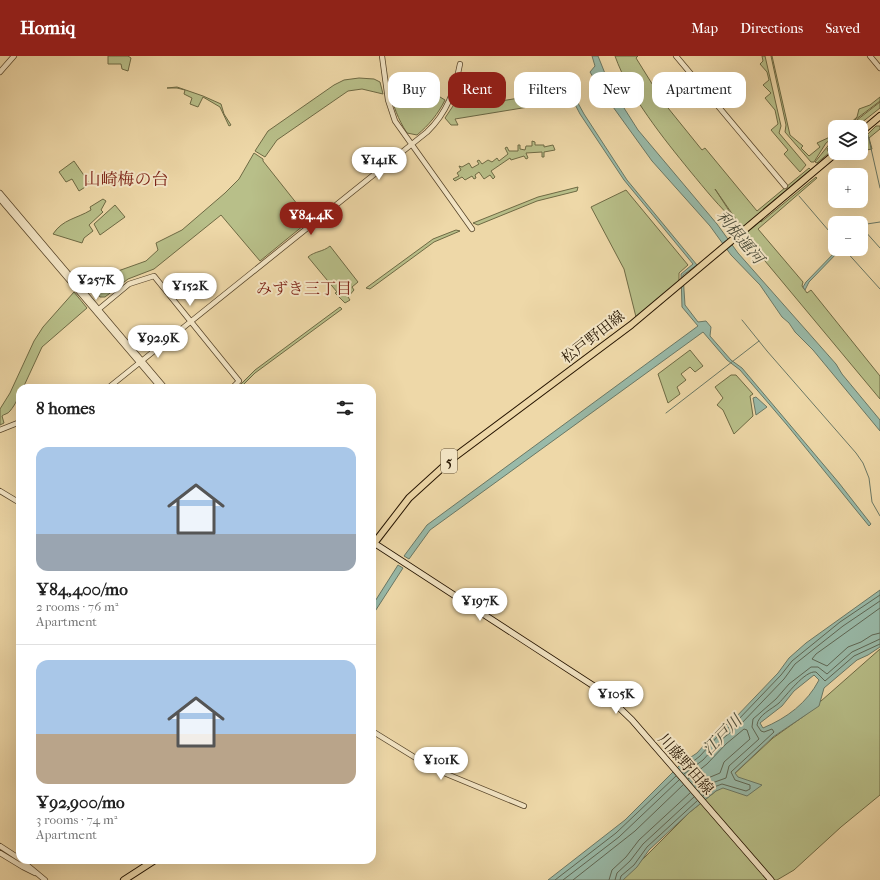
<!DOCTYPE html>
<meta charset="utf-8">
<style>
body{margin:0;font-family:"IM FELL French Canon","Noto Serif JP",serif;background:#f2f2f2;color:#222;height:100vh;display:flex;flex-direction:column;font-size:15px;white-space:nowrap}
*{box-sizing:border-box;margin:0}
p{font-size:13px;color:#767676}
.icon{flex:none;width:22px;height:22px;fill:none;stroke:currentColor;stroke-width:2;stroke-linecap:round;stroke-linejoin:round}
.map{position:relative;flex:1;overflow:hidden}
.details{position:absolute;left:16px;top:328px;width:360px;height:480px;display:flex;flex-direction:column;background:#fff;border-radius:12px;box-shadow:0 4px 16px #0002}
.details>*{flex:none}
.guide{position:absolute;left:388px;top:16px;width:380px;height:36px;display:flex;gap:8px}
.buttons{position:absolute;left:828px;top:64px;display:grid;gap:8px}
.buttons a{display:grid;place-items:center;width:40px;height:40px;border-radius:8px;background:#fff;box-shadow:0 4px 16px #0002;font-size:20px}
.price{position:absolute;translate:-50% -34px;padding:0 9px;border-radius:14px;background:#fff;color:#222;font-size:13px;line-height:26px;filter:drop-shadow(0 1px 2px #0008)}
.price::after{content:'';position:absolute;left:50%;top:24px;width:12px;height:9px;margin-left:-6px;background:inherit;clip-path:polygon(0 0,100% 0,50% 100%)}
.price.selected{background:#8f2418;color:#fff}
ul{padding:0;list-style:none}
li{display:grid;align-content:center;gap:8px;height:212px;padding:0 20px}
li+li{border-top:1px solid #e0e0e0}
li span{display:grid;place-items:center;height:124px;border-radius:12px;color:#555}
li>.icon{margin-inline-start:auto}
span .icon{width:72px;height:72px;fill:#fffc;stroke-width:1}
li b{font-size:17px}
h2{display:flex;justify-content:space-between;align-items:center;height:48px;padding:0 20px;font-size:17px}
.pill{padding:0 14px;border-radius:12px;background:#fff;box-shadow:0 4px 16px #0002;font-size:14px;line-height:36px}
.pill.selected{background:#8f2418;color:#fff}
header{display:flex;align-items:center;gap:24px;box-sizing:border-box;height:56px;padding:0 20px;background:#8f2418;color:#fff}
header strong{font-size:19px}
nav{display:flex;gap:22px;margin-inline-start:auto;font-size:14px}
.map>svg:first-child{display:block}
</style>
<header>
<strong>Homiq</strong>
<nav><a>Map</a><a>Directions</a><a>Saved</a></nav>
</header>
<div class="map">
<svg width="880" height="824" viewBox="0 0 880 824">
<rect width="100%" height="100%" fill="#eed8a8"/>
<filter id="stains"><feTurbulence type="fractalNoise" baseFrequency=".005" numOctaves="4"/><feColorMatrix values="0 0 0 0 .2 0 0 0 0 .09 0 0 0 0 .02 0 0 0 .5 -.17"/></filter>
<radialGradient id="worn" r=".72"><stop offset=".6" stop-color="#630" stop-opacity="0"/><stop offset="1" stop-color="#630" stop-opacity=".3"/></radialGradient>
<path fill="#b8bf89" stroke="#6e6a44" d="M108,0h20l3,2 -3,13 -6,-2 -1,-5h-13z
M615,0h23l-2,2 28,45 38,47 3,-2 52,63 52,-43 3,3 -70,57 -27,-39 22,34c-18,-16 -32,-34 -47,-52 -26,-32 -61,-75 -75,-115z
M762,0h3l16,70 -2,7 27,32 -6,7 -16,-18 4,-4 -17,-20 7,-6 -3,-14 -10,-12 6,-5 -8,-8 6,-5 -2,-8 -7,-8 3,-3z
M771,0h1l18,79 13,11 -2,2 8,8 11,-9 -3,-4 15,-7 -1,-2 4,-2v4l-9,7 -12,19h-3l-26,-30 1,-7z
M359,22l15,1 6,3 3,12 -21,-5 -14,2 -71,49 -12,17 -10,-6 13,-20 66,-46 10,-5z
M177,31l26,9 18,8 3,10 7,11 -2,1 -9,-19 -17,-10 -5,10 -8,-3 2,-6 -8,-4 1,-4 -8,-2h-10z
M393,32l35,17 7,-11 10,6c-7,14 -16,25 -28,35l-10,-2c-9,-14 -14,-27 -17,-43z
M550,37l3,10 -98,16 3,6h-7l-6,-7 10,-15 9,4z
M880,41v4l-33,25 10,-9 2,-8 11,-4z
M880,46v6l-24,19h-8z
M876,70h4v3l-11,9 3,11 -11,2v-10z
M835,81v6l-8,6 2,4 -12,10 -2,-1z
M532,85l3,1v3h9v2l9,-2 2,5 -11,2v5h-2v-5l-16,1 2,5 -2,1 -2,-3 -13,4 -1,-2 -19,13 4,6 -2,2 -3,-4 -6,4 -5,-7 -4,3 1,3 -2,1 -2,-3 -7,4 -3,-3 -7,4 -2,-2 6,-3 -2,-3 4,-3 -2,-4 3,1 7,-4 3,5 7,-4 -2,-3 2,-1 3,4 6,-4 4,2 5,-4 2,3 9,-7 -3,-6 2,-1 2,4h9v-6h2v4l5,1 1,-4h6z
M254,97l9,6v2l46,58v2l-49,40 -39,-46 -67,54 -26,10 -23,18h-5l-9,-11 -8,-1 6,-5 1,1 56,-20 12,-11 -2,-7 26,-13 43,-37 14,-14z
M74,105l16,23 -11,7 -7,-12 -6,3 -7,-10z
M816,121l1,1 -59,51 45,53 -1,4 5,7 4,-3 69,86v23l-120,-144 -15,-23 15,-12 1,2 5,-4z
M578,131l-1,4 -40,10 -59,24 -5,-2 65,-26z
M626,134l62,75 -9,8v8l-43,36 -12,-48 -33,-62z
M103,143l3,2 -5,9 2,2 -14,13 4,6 -9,7 -2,5 -29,-9c10,-15 23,-15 38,-24l-1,-3z
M115,149l10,12 -25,18 -6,-11z
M456,174l4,1 -26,11 -64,47 -4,-1 67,-49z
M330,190l28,36 -6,5 2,3 -6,7 2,3 -5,3 -10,-10 2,-1 -29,-35c7,-6 15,-5 22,-11z
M74,236l13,16 -45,39 -19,41h-3c0,8 -5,17 -10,23 -2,3 -6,3 -8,5l2,7 -4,2v-16l10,-16 24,-52 9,-14z
M340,251l2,2 -87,64 -15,15h-3l18,-18z
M690,294l13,16 -8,6 -5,-5 -9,7 5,6 -9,7 3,7 -12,9 -10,-29z
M731,319h5l17,19 -3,2 3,20 -19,18 -11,-24 -6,-5 6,-7 -8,-11z
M880,593v146l-39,32 -47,43 -17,10h-155l68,-68 26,-21 57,-53 31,-22z"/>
<path fill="#99baa9" stroke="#6b7865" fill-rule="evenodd" d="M592,0h6l12,30 28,44 79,94 21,29 98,111 6,10 38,46v11l-67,-81 -18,-18 -6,-9 -7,-6 -22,-32 -29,-30 -21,-29 -58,-65 -44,-61 -2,-11 -9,-13 -4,1 -3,-5 5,-6z
M568,29l16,29 43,66 70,85 -14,10 2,30 13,17 8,-1 5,6 -1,9 21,24 11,8 97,115 32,41 -2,2 -82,-101 -47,-55 -13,-10 -24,-28 -273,198 -21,29 -5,-3 23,-31 271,-199 -16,-19 -1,-33 12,-10 -69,-84 -44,-66 -12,-23 -11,6 -3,-4z
M838,193h3l-32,33 -4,8 -2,-3 3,-5z
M756,341l11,10 -11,8 -3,-17z
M398,509l5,3 -31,48v-10z
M880,534v57l-12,8 -11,5 -33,28 -5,18 -46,31 -38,36 3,4 24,8 -15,11 -24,-8 -7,3 -26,21 -41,38 -12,17 -14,13h-75l77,-60 57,-57 15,-10 18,-20 19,-14 44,-46 11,-15 17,-15zM814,619l5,5c-12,23 -32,38 -56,48l-3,-5 22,-17 12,-15z"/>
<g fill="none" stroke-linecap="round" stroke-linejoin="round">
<path stroke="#5f6754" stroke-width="1" d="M880,552l-64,46 -4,5 15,7 21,-19 13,-5 11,-7 8,-2
M681,715l19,-15 18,-20 19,-15 44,-46 11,-14 48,-39 40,-27
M684,718l19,-14 19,-21 18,-14 44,-46 11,-15 48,-38 37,-25
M688,723l19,-15 19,-20 18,-15 3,1 3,9 -26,23 -4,11 -12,5 -12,10
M700,736l12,-9 14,-5 3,-12 30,-27 -7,-12 1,-8 23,-20 13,-15 22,-17h7l9,7 25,-22 28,-13
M703,740l11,-9 8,-3 24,7 4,-2v-4l-15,-5 -4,-8 43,-40 -2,-3 -8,3 -3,-1 -4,-6c1,-10 15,-16 22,-22 7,-7 26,-33 37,-31l9,9 29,-25 26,-12
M555,824l61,-47 60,-57
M563,824l56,-43 60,-57
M573,824l62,-49 48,-46
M609,824l3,-10 14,-13 13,-17 51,-47
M615,824l2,-7 13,-12 13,-17 51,-47
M620,824l1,-4 13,-11 13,-18 50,-46"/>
<path stroke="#6b7865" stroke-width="1" d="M868,79l12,53
M799,140l36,42
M867,168l13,-2
M864,174l16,18
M844,193l36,40
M742,264l25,31 89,102 7,10 6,15 3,24 8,14
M666,357l93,-72"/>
<defs>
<path id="tertiary" d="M382,0l6,44 7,21 77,108
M676,0l109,130
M870,0l10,12
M0,16l14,-16
M0,137l165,195
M0,143l161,189
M99,253l30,-25 25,-8 85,105 -7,7
M108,332l319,-256c20,-19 28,-42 33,-68
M0,374l20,-8
M0,435l20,12
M372,675l60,37 92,38
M0,790l20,13
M0,797l23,14 12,6
M21,804l24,20"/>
<path id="secondary" d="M374,487l229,149 29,28 139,160"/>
<path id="primary" d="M861,76l19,-16
M372,490l37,-48 44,-40 178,-133 205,-172
M124,824l31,-20"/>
</defs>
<use href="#tertiary" stroke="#57452a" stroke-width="6"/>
<use href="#secondary" stroke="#251400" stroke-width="7"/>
<use href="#primary" stroke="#251400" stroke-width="8"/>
<use href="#tertiary" stroke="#f4e6c6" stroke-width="4.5"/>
<use href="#secondary" stroke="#f4e6c6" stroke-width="5.5"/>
<use href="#primary" stroke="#eed8a8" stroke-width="6"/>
</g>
<g text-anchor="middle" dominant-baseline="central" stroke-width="4" stroke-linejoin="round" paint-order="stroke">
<rect fill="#f4e6c6" stroke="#63533b" stroke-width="1" x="441" y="393" width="16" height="24" rx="3"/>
<g font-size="14" font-weight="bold" fill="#251400">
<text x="449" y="405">5</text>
</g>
<g font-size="15" fill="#251400" stroke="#f4e6c6">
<text transform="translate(593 281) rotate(-38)">松戸野田線</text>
<text transform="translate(686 708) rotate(49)">川藤野田線</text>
</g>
<g font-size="16" font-style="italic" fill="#4e4e3b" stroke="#f4e6c6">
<text transform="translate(740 181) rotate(50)">利根運河</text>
<text transform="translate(722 679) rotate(-46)">江戸川</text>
</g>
<g font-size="16" fill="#7a1f14" stroke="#f4e6c6">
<text x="304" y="232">みずき三丁目</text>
</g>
<g font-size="17" fill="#7a1f14" stroke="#f4e6c6">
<text x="126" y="123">山崎梅の台</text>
</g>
</g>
<rect width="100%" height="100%" filter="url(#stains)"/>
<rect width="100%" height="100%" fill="url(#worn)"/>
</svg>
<div class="buttons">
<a><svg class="icon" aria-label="layers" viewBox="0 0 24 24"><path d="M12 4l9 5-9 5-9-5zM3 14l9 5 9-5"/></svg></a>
<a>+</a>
<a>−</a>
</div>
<b class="price" style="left:379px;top:125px">¥141K</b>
<b class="price selected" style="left:311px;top:180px">¥84.4K</b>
<b class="price" style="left:96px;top:245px">¥257K</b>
<b class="price" style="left:190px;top:251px">¥152K</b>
<b class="price" style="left:158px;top:303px">¥92.9K</b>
<b class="price" style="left:480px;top:566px">¥197K</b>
<b class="price" style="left:616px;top:659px">¥105K</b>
<b class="price" style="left:441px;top:725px">¥101K</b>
<div class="guide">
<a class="pill">Buy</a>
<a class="pill selected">Rent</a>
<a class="pill">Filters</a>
<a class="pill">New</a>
<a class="pill">Apartment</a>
</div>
<section class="details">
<h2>8 homes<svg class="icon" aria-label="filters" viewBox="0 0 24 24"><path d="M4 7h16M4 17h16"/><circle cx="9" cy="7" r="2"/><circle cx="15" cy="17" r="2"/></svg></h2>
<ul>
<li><span style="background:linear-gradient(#a9c7e8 70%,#9aa5b1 0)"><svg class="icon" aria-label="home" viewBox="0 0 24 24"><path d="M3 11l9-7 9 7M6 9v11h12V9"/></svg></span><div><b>¥84,400/mo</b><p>2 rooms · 76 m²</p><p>Apartment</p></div></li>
<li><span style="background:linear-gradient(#a9c7e8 60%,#b9a48a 0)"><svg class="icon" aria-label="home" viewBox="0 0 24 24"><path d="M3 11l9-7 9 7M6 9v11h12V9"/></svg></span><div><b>¥92,900/mo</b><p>3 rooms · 74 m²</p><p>Apartment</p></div></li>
</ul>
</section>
</div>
